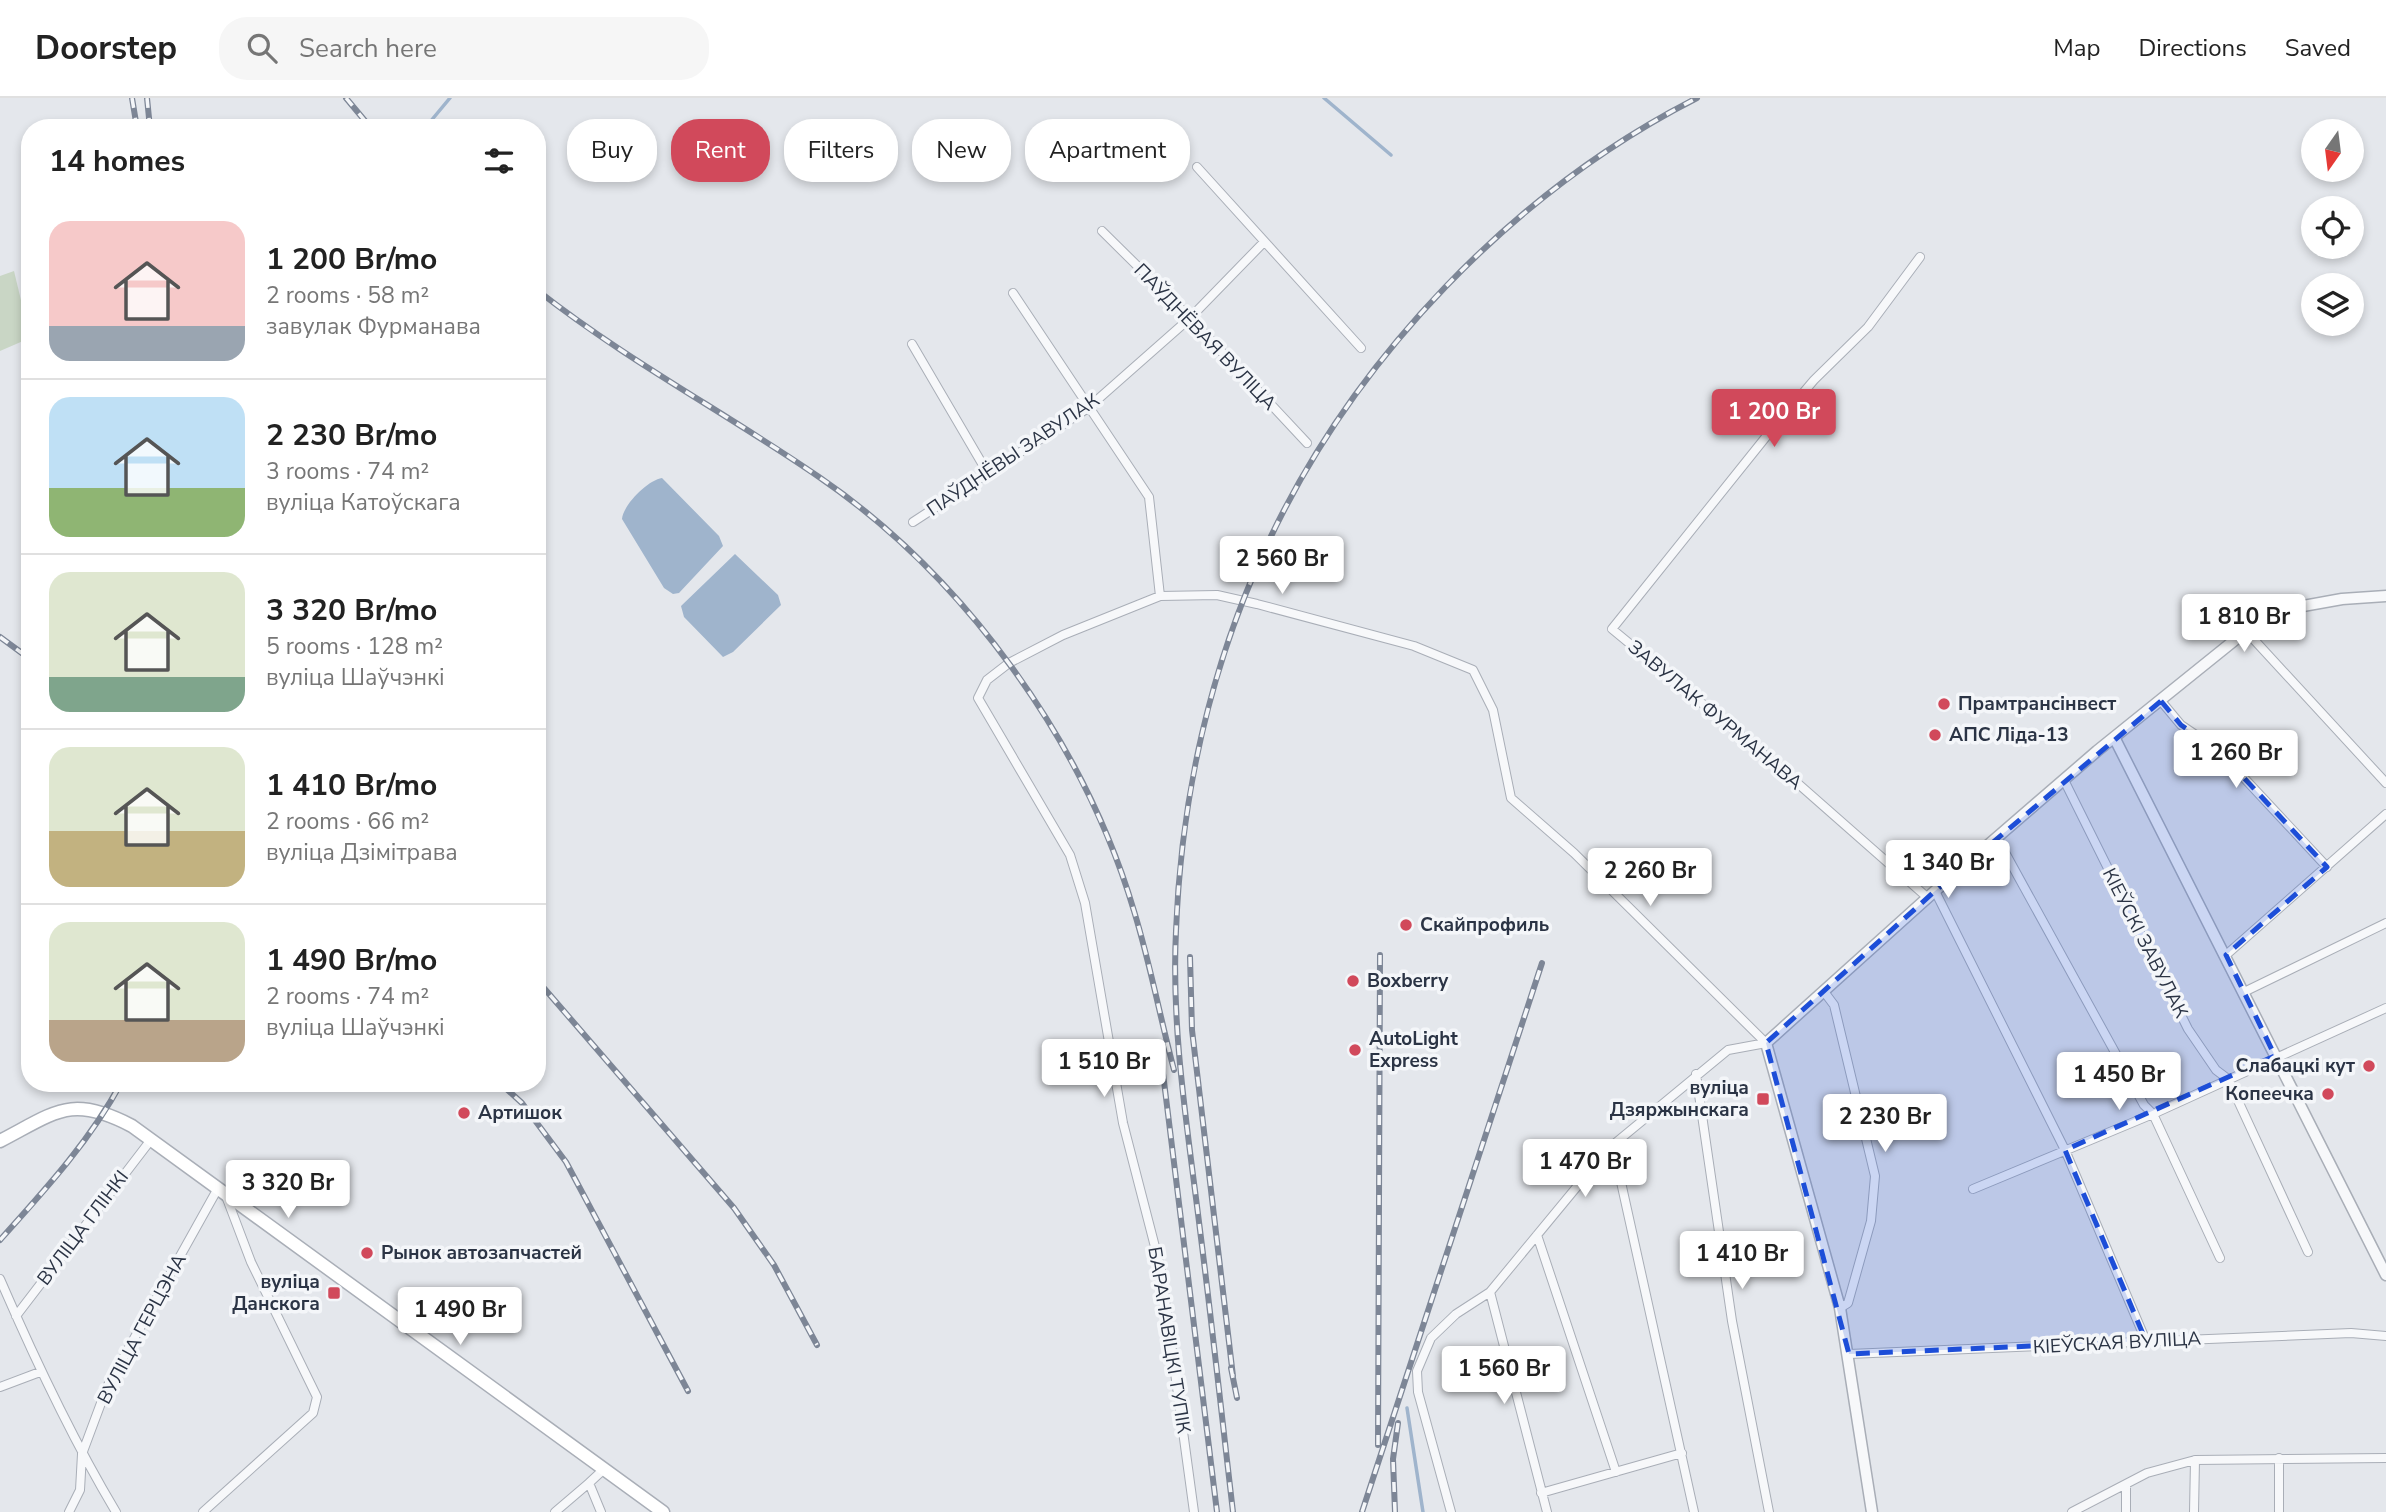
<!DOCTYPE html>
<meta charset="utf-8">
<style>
body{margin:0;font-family:"Nunito Sans",sans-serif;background:#f6f6f6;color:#222;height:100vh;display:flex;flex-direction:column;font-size:26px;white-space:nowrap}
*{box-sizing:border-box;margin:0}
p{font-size:23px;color:#767676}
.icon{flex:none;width:38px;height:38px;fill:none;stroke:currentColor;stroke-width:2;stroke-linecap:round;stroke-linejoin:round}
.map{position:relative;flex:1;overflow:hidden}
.panel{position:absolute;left:21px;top:21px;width:525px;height:973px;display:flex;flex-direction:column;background:#fff;border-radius:28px;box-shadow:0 4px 10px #0003}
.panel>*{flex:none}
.hud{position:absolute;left:567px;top:21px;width:665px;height:63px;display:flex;gap:14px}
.needle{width:46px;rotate:194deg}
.buttons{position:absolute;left:2301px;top:21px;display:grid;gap:14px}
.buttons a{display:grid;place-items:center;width:63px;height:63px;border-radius:50%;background:#fff;box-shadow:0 4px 10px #0003;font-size:35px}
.price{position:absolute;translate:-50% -60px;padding:0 16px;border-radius:7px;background:#fff;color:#222;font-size:23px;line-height:46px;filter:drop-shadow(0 2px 4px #0008)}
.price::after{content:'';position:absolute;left:50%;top:42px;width:21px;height:16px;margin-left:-10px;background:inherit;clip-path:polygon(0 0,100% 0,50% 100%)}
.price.selected{background:#d1495b;color:#fff}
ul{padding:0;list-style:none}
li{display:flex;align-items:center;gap:21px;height:175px;padding:0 28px}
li+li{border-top:2px solid #e0e0e0}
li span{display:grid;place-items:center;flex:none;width:196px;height:140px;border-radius:21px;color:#555}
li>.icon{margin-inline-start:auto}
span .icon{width:84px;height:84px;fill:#fffc;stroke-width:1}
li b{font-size:30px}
h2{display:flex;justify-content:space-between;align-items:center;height:84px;padding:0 28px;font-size:30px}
.tag{padding:0 24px;border-radius:28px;background:#fff;box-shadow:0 4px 10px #0003;font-size:24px;line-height:63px}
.tag.selected{background:#d1495b;color:#fff}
header{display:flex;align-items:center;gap:42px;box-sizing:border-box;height:98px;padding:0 35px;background:#fff;border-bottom:2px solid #e0e0e0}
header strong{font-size:33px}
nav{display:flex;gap:38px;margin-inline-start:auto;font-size:24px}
.search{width:490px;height:63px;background:#f6f6f6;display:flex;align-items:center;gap:18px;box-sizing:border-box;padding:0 24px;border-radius:28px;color:#767676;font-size:26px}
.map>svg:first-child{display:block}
</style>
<header>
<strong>Doorstep</strong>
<div class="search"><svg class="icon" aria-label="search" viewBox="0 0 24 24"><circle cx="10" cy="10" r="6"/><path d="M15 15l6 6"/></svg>Search here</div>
<nav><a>Map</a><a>Directions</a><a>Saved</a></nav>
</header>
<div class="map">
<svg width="2386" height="1414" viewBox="0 0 2386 1414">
<rect width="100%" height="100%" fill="#e4e7ec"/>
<path fill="#c9d6c5" d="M14,173l16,67 -30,13v-75z"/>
<path fill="#9fb4cc" d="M662,380l57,58 4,10 -44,47 -6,1 -9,-6 -42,-69c1,-14 26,-39 40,-41z
M735,456l43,41 3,10 -48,47 -10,5 -39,-40 -3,-11z"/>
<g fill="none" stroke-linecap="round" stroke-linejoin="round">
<path stroke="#9fb4cc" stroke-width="3.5" d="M1324,0l67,57
M425,30l25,-30
M1407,1310l16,104"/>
<defs>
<path id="minor" d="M1197,69l164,181
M1102,133l88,87 117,125
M1920,159l-52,70 -54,53 -45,53 -157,196 166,137 150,132
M1013,195l136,204 11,99
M912,246l75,128
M913,424l175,-114 102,-90 74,-76
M2246,533l140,152
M2161,603l20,24 37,25 109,117
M2064,682l124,249 28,41 12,9 80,173
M1997,740l147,267 9,9 67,144
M1935,793l130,259 81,191
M2226,857l160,-141
M2244,894l142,-69
M1825,895l9,12 41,171 -4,45 -23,82 -8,5
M1696,976l36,247 37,191
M1608,1051l9,15 77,348
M1973,1091l180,-75 233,-106
M1537,1137l79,237
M0,1181c35,81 71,158 116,233
M1490,1194l57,220
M16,1218l134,-175
M1849,1256l502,-21 35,3
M0,1289l40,-15
M2279,1360v54
M2126,1388v26
M1541,1395l141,-40
M69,1414l11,-22 2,-36 25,-67 110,-197
M203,1414l110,-99 4,-16 -66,-135 -25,-66
M555,1414l34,-29
M601,1414l-12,-29 14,-13
M1194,1414l-33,-242 -38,-147 -38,-220 -15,-48 -92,-157 9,-18 22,-17 54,-28 97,-39 57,-1 40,9 157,42 59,24 20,40 18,88 63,55 192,190
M1451,1414l-33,-120 -1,-21 14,-33 25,-24 34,-22 118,-143 120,-99 38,-7
M2072,1414l75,-39 48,-13 191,-2
M2194,1414l1,-52"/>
<path id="tertiary" d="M2115,641l271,536
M1872,1414l-32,-204 -74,-265 169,-152 162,-140 149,-120 40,-22 56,-10 44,-3"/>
<path id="secondary" d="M0,1043c56,-29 71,-47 132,-15l531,386"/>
</defs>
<use href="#minor" stroke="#a9aeb7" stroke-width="10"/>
<use href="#tertiary" stroke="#a9aeb7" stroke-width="13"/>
<use href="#secondary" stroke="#a9aeb7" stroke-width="15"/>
<use href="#minor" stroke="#f7f8fa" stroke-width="8"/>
<use href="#tertiary" stroke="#f7f8fa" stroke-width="10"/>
<use href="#secondary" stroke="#fff" stroke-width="12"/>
<defs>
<path id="rail" d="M132,0l5,30
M147,0l3,30
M346,0l25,30
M537,192c89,70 189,123 282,187 145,99 265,265 315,434 16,52 26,106 40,159
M0,539l30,22
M1190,859l2,73 41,346
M537,882l197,228 40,57 43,80
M1160,951l57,463
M500,985l22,20 44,59 122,229
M0,1142c44,-49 90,-99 121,-157
M1231,1270l6,30
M1378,1347l2,-490
M1233,1414c-11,-94 -21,-188 -33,-282 -12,-99 -29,-199 -24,-299 5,-132 34,-264 90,-384 86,-187 248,-356 431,-449
M1362,1414l180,-549
M1395,1414l-2,-53 5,-36"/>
</defs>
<use href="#rail" stroke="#7d8696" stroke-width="6"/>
<use href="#rail" stroke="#f4f6f9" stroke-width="3.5" stroke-dasharray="10" stroke-linecap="butt"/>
</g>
<path fill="#1d4ed8" fill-opacity="0.2" stroke="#1d4ed8" stroke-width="5" stroke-dasharray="14 9" stroke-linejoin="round" d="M2161,603l20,24 37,25 109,117 -101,88 49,101 -210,94 81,191 -297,13 -83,-311 169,-152z"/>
<g fill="#d1495b" stroke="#f4f6f9" stroke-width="2.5">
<circle cx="1944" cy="606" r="7"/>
<circle cx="1935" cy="637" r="7"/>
<circle cx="1406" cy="827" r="7"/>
<circle cx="1353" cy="883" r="7"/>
<circle cx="1355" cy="952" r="7"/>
<circle cx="2369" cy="968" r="7"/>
<circle cx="2328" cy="996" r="7"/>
<rect x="1756" y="994" width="14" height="14" rx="3.5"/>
<circle cx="464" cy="1015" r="7"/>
<circle cx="367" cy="1155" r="7"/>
<rect x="327" y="1188" width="14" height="14" rx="3.5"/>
</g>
<g text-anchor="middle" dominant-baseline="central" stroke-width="7" stroke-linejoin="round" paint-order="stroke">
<g font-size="19" fill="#2b3445" stroke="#f4f6f9">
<text transform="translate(1205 239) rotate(46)">ПАЎДНЁВАЯ ВУЛІЦА</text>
<text transform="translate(1013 357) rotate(-34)">ПАЎДНЁВЫ ЗАВУЛАК</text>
<text transform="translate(1715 617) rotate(40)">ЗАВУЛАК ФУРМАНАВА</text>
<text transform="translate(2145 845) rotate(63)">КІЕЎСКІ ЗАВУЛАК</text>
<text transform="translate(83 1130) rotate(-53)">ВУЛІЦА ГЛІНКІ</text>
<text transform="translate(142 1231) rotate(-62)">ВУЛІЦА ГЕРЦЭНА</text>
<text transform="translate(1169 1242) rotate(81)">БАРАНАВІЦКІ ТУПІК</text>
<text transform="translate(2117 1245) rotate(-3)">КІЕЎСКАЯ ВУЛІЦА</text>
</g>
<g font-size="19" font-weight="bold" fill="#2b3445" stroke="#f4f6f9" text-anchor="start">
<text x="1958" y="606">Прамтрансінвест</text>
<text x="1949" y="637">АПС Ліда-13</text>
<text x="1420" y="827">Скайпрофиль</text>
<text x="1367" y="883">Boxberry</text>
<text x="1369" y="941">AutoLight<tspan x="1369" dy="22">Express</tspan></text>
<text x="2355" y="968" text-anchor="end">Слабацкі кут</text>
<text x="1749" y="990" text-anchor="end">вуліца<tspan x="1749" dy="22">Дзяржынскага</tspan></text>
<text x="2314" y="996" text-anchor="end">Копеечка</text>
<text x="478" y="1015">Артишок</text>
<text x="381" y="1155">Рынок автозапчастей</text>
<text x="320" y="1184" text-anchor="end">вуліца<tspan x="320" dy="22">Данскога</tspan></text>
</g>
</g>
</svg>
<div class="buttons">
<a><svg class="needle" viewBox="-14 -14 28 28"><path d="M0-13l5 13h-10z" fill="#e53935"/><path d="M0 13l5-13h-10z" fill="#767676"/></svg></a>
<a><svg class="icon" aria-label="locate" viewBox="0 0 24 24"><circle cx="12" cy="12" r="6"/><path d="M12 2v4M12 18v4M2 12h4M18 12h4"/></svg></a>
<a><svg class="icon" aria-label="layers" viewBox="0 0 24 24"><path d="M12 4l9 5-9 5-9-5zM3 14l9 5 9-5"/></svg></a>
</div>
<b class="price selected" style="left:1774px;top:351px">1 200 Br</b>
<b class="price" style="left:1282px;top:498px">2 560 Br</b>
<b class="price" style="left:2244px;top:556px">1 810 Br</b>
<b class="price" style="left:2236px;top:692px">1 260 Br</b>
<b class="price" style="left:1948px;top:802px">1 340 Br</b>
<b class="price" style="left:1650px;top:810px">2 260 Br</b>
<b class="price" style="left:1104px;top:1001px">1 510 Br</b>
<b class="price" style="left:2119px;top:1014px">1 450 Br</b>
<b class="price" style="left:1885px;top:1056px">2 230 Br</b>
<b class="price" style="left:1585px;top:1101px">1 470 Br</b>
<b class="price" style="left:288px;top:1122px">3 320 Br</b>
<b class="price" style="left:1742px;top:1193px">1 410 Br</b>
<b class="price" style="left:460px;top:1249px">1 490 Br</b>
<b class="price" style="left:1504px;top:1308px">1 560 Br</b>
<div class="hud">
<a class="tag">Buy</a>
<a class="tag selected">Rent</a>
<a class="tag">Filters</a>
<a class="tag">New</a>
<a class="tag">Apartment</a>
</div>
<section class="panel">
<h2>14 homes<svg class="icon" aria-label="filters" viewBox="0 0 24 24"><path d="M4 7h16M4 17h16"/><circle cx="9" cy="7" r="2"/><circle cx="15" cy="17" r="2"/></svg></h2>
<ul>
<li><span style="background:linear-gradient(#f6c9c9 75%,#9aa5b1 0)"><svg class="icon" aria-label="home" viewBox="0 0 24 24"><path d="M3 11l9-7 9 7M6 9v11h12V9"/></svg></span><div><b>1 200 Br/mo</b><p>2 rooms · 58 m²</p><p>завулак Фурманава</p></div></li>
<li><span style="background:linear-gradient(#bfe0f5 65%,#8fb573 0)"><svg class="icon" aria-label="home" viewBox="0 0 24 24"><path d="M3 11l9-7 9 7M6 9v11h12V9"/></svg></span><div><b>2 230 Br/mo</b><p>3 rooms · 74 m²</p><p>вуліца Катоўскага</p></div></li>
<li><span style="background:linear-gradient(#dfe7d0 75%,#7fa58c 0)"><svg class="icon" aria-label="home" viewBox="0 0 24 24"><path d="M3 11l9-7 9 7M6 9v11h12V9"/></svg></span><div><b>3 320 Br/mo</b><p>5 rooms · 128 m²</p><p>вуліца Шаўчэнкі</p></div></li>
<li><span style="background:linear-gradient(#dfe7d0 60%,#c2b280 0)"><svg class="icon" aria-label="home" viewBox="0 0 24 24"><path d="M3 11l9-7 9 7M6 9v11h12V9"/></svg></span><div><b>1 410 Br/mo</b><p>2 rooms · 66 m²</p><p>вуліца Дзімітрава</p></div></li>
<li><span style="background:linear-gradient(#dfe7d0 70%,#b9a48a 0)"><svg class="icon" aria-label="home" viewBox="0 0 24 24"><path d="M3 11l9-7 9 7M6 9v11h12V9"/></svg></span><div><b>1 490 Br/mo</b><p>2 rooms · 74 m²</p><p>вуліца Шаўчэнкі</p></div></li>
</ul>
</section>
</div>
